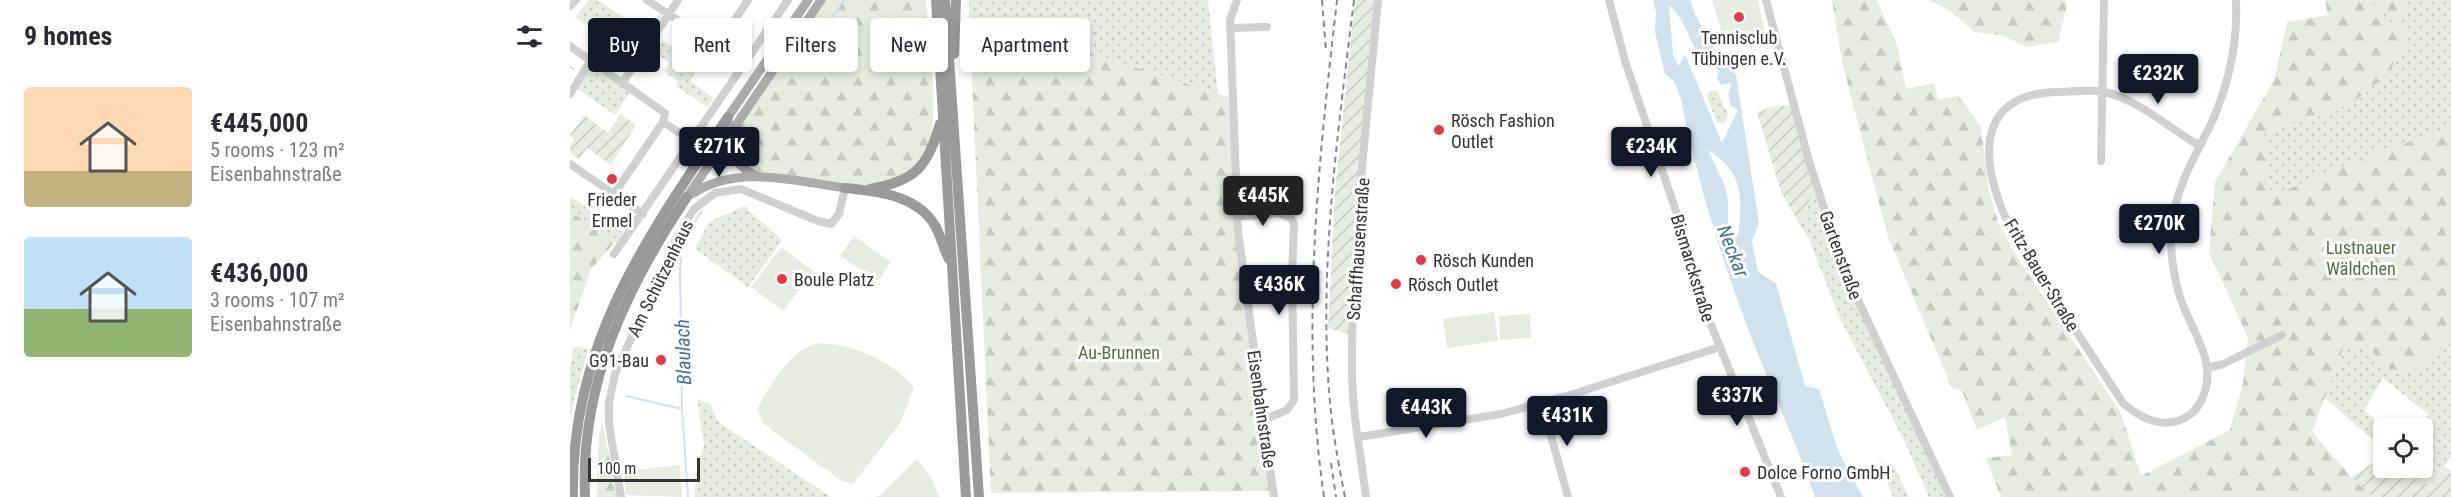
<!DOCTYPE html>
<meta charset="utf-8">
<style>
body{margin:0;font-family:"Roboto Condensed",sans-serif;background:#f7f7f7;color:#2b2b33;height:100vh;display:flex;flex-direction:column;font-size:22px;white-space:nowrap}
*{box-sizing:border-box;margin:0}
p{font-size:20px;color:#7c7c81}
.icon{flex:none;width:33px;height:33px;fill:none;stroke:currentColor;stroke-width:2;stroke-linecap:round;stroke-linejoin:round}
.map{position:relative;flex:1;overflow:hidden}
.sheet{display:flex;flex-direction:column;background:#fff;width:570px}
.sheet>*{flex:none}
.hud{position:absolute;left:18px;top:18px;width:570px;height:54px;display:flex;gap:12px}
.controls{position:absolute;left:1803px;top:418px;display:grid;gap:12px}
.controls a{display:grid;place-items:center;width:60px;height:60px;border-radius:6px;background:#fff;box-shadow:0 3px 9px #0003;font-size:30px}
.scale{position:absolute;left:18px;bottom:15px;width:112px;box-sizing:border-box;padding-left:6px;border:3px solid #333;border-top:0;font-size:16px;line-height:21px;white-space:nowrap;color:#333;-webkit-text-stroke:4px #fff;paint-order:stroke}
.price{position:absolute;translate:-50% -51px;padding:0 14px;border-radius:6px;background:#111827;color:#fff;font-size:20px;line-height:39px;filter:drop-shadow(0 2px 3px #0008)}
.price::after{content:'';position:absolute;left:50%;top:36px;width:18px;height:14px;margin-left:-9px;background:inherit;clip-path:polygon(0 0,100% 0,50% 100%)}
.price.current{background:#222;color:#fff}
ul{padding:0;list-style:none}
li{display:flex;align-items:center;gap:18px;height:150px;padding:0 24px}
li span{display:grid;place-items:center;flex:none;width:168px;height:120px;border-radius:6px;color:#555}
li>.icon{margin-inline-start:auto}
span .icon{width:72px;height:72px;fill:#fffc;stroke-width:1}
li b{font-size:26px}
h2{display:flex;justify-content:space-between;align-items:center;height:72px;padding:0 24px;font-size:26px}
.pill{padding:0 21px;border-radius:6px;background:#fff;box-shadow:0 3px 9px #0003;font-size:21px;line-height:54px}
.pill.current{background:#111827;color:#fff}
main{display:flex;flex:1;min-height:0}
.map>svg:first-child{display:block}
</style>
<main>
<section class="sheet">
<h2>9 homes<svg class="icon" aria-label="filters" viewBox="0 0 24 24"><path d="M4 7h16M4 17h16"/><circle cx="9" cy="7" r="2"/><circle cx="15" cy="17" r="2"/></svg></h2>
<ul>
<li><span style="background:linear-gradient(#ffd9b3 70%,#c2b280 0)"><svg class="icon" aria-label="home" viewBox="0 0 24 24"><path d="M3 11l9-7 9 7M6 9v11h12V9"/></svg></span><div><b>€445,000</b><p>5 rooms · 123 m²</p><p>Eisenbahnstraße</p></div></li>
<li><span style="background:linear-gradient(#bfe0f5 60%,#8fb573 0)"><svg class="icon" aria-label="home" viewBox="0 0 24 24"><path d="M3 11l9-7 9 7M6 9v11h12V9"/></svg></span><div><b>€436,000</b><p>3 rooms · 107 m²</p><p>Eisenbahnstraße</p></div></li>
</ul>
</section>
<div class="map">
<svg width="1881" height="497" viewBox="0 0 1881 497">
<defs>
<pattern id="grass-dots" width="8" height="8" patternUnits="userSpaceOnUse" patternTransform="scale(1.5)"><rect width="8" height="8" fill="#e6ecdf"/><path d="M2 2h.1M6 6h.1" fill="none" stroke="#c6cbc0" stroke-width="1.8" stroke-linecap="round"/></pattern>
<pattern id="forest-firs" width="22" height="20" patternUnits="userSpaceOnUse" patternTransform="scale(1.5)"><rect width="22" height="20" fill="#e6ecdf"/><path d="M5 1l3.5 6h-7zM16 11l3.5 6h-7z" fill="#c6cbc0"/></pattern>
<pattern id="garden-furrows" width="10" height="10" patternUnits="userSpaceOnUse" patternTransform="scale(1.5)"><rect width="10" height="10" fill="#e6ecdf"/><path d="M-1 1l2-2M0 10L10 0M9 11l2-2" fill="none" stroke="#c6cbc0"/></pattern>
</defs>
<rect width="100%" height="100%" fill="#fff"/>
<path fill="url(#grass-dots)" d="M19,0h9l48,33 13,-19 3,2 -29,42 -58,-41z
M399,0h239l10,94 -249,-80z
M1838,0h43v128l-66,22 -114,47 -7,-64 81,-25 66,-73 -47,-28 11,-6 26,14z
M93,40l36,27 -9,14 24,17 -6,9 -32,-21 2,-5 -14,-9 6,-9 -15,-11z
M21,60l41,29 -17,26 -39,-27z
M1140,90l7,1 11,23 -4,9h-7l-10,-26z
M1248,187l19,62 113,248h-21l-27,-61 -62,-117 -31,-80 -9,-14c9,-12 8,-28 18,-38z
M0,196l58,40 -7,10 -51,-34z
M175,206c10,13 26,21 37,35l-34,46 -53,-38 14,-27z
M1881,341v116l-21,29 -23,-18h15v-39h-5l12,-14 -46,-37 -19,32 23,19h-3l-1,20 -59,-52 20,-53 27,7 19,18 23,2z
M4,346l14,3 -18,67v-47z
M127,399l13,5 8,18 113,75h-136v-19l9,-34z
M1308,461l16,5 15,31h-16z"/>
<path fill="url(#forest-firs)" d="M251,0h105c3,40 18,137 -6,168l-53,22 -99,-12 -27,-12 -13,-30z
M1262,0h45l20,45 9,44 28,-6 4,16 21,-3 22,31 7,59 10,36 19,35 104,156 20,63 89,-46 13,-47 5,-45 -39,-86 6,-70 59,-102 13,-58 41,-7 -3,-15h83l-7,15 -10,3 -13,-8 -3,-8 -10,5 46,28 -24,40 -42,33 -81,25 7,63 114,-46 66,-22v213l-38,31 -23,-3 -19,-18 -27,-6 -32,87 39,45 22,20h-372l-15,-39 26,-3 -7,-38 -28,13 -15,-39 -10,-3 -64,-151 -46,-175z
M1359,0h136l2,5 -9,37 -30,5 -27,-12 -27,-3 -23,-21z
M399,14l263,84 6,133 36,260 -283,2z
M0,212l46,29 -25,28 -21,61z
M32,420l15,77h-20l1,-47z"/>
<path fill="url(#garden-furrows)" d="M785,0h23l-26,335 -24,-7 7,-136z
M1224,105l24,82c-10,10 -9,26 -18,38l-19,-33 -24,-80 15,-5z
M51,114l15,11 -25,40 -24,-17 -8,11 -8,-5 -1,-8 4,-6 -4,-5 14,-20 24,18z
M1813,457l1,11h23l23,18 14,-19 7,4v26h-78l-22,-20z"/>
<path fill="#e6ecdf" d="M1142,0h46l7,35 -40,9z
M284,236l37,26 -13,19 -38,-25z
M211,247l32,24 -30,40 -32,-24z
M924,312l4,29 -51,7 -4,-29z
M960,314l1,24 -31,2 -1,-24z
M250,343c32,1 75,19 94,45l-14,35 -47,61 -13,-4 -77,-57 -6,-14c14,-24 33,-61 63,-66z
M347,459l16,22 6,16h-66l6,-1z
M110,465l2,32 -56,-2 -2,-24z"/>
<path fill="#cfe2ee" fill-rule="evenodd" d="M1083,0h37c9,28 26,54 46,75l23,148 -7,18 6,31 18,11 29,103 14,3 19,62 25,46h-48c-22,-63 -51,-124 -74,-187 -25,-69 -46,-139 -60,-211l-7,-18 -9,-7 -10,-42 1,-20zM1099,6c13,6 26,46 34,59l6,-3v4l10,4 -2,9 4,6 10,-2 -3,12 3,11 7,4 -16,33 -37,-89 -6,12 -6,-11zM1138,150c35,22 35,46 30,85l-6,-2 -4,-8v-24l-3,-15z"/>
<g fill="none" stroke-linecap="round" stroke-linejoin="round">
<path stroke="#cfe2ee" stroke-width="2" d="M239,52l35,-52
M0,67l4,2
M56,396l56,13
M118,497l-6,-88 -2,-134 1,-24 8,-21 13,-19"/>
<path stroke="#d0d0d0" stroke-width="8" d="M77,0l97,64
M667,0l-7,20 8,211 36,266
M1039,0l16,61 53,156 27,93 76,187
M1196,0l43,161 35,109 106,227
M0,6l6,-6
M660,28l37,-1
M85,35l23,-35
M0,46l95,67 -2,9 -49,72
M147,47l31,-47
M53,82l31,-47
M0,94l21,-34
M93,122l29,19
M1630,146c-30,-17 -61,-46 -95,-54 -14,-3 -31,0 -46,0 -101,1 -73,99 -37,156l101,155c15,13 34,24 54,18 11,-3 19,-10 24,-20 20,-38 -12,-72 -22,-107 -7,-26 -11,-55 -5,-82 6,-32 23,-59 37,-88 18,-40 27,-80 25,-124
M1531,161l3,-161
M0,164l73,50
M667,217l42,-4 12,5 3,6 -2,49 2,127 -7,10 -24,10
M44,254l174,-254
M1637,368l16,-4 59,-29
M972,403l26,94
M789,437l142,-23 72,-20 147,-47
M51,497l-12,-73v-21l6,-29 62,-137 17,-28 21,-16 26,-4 77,32 13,3 8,-10 6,-26
M796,497c-5,-42 -14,-85 -14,-127 -1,-123 15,-248 26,-370"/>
<path stroke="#ababab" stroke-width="9" d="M187,176c-26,-10 -29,-34 -29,-59l80,-117
M122,194c46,-30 102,-13 153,-6
M117,197l134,-197"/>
<path stroke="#9a9a9a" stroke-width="10" d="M366,0l30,497
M375,0l34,497
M384,54l2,-54
M275,188c31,3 71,7 89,36 7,11 9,24 15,35
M300,189c46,-8 57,-22 70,-65
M3,497c-3,-153 74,-260 155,-380
M15,497c-5,-113 41,-209 102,-300"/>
<path stroke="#888" stroke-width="2" stroke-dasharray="6 4.5" stroke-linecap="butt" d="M752,0l4,50
M761,463l5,34
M754,497c-24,-166 -6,-331 13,-497
M775,497c-6,-31 -12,-62 -15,-94 -12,-133 8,-271 24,-403"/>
</g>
<g fill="#e63946" stroke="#fff" stroke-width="2">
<circle cx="1169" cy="17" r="6"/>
<circle cx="869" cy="130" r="6"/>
<circle cx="42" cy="179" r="6"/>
<circle cx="851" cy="260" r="6"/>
<circle cx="212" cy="279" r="6"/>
<circle cx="826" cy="284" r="6"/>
<circle cx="91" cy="360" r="6"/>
<circle cx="1175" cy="472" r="6"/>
</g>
<g text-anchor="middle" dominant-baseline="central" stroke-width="6" stroke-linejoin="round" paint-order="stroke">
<g font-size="18" fill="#333" stroke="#fff" text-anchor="start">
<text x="1169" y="37" text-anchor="middle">Tennisclub<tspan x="1169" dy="21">Tübingen e.V.</tspan></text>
<text x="881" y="120">Rösch Fashion<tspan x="881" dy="21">Outlet</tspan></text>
<text x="42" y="199" text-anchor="middle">Frieder<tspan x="42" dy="21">Ermel</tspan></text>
<text x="863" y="260">Rösch Kunden</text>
<text x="224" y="279">Boule Platz</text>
<text x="838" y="284">Rösch Outlet</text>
<text x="79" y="360" text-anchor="end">G91-Bau</text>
<text x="1187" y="472">Dolce Forno GmbH</text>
</g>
<g font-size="18" fill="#56703f" stroke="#fff">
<text x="1791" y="247">Lustnauer<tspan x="1791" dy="21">Wäldchen</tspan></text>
<text x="549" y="352">Au-Brunnen</text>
</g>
<g font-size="18" fill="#333" stroke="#fff">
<text transform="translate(788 249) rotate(-86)">Schaffhausenstraße</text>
<text transform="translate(1271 255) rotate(70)">Gartenstraße</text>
<text transform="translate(1123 268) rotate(73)">Bismarckstraße</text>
<text transform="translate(1472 275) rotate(59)">Fritz-Bauer-Straße</text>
<text transform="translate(90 278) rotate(-64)">Am Schützenhaus</text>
<text transform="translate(692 409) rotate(82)">Eisenbahnstraße</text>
</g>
<g font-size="20" font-style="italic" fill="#3f7597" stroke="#fff">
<text transform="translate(1163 251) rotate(68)">Neckar</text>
<text transform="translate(113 352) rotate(-92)">Blaulach</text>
</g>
</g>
</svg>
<div class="controls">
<a><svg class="icon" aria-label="locate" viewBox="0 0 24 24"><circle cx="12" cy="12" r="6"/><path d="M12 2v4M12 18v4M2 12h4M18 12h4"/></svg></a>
</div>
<div class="scale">100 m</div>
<b class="price" style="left:1588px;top:105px">€232K</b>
<b class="price" style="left:149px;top:178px">€271K</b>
<b class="price" style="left:1081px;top:178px">€234K</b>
<b class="price current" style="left:693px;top:227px">€445K</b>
<b class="price" style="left:1589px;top:255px">€270K</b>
<b class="price" style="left:709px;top:316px">€436K</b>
<b class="price" style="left:1167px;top:427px">€337K</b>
<b class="price" style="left:856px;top:439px">€443K</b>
<b class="price" style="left:997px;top:447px">€431K</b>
<div class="hud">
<a class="pill current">Buy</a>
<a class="pill">Rent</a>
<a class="pill">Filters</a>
<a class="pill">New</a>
<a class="pill">Apartment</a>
</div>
</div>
</main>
